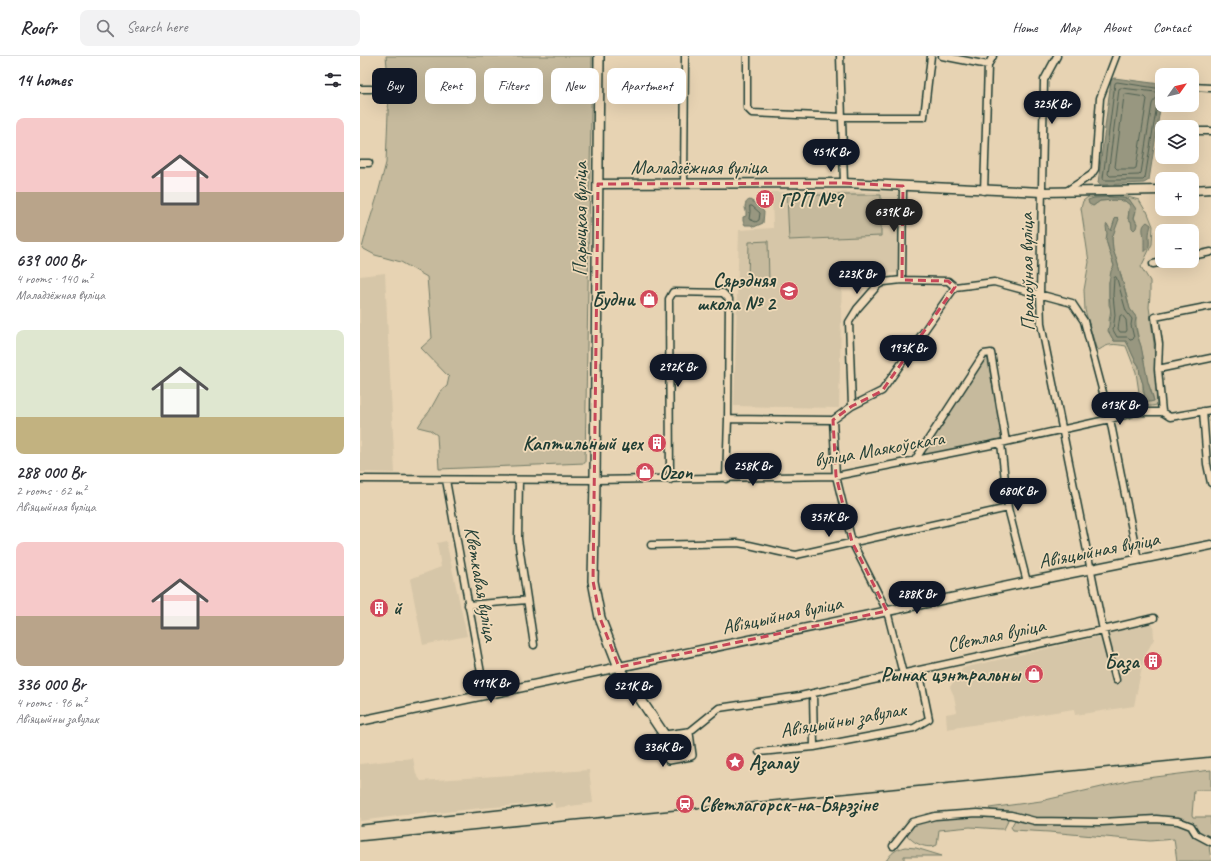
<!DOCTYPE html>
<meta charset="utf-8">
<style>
body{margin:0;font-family:Caveat,sans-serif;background:#f2f2f3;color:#2b2b33;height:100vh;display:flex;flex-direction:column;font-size:15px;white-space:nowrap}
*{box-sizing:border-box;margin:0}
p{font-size:13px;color:#7c7c81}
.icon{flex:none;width:22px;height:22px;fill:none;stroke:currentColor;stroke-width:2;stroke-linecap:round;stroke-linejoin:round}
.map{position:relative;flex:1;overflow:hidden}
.sheet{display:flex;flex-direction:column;background:#fff;width:360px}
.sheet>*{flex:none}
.top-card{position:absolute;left:12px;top:12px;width:380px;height:36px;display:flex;gap:8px}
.needle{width:26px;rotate:56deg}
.buttons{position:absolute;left:795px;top:12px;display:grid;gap:8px}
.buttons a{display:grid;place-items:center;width:44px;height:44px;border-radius:8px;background:#fff;box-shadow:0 4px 16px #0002;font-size:20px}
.price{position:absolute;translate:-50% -34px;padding:0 9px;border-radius:14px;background:#111827;color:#fff;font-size:13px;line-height:26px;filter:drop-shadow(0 1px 2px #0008)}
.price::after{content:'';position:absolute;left:50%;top:24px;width:12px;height:9px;margin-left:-6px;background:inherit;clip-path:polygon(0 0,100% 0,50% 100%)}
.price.active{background:#222;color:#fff}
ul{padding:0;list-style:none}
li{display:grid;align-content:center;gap:8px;height:212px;padding:0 16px}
li span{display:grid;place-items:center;height:124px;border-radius:8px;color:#555}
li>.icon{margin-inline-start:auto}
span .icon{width:72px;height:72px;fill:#fffc;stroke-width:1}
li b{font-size:17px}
h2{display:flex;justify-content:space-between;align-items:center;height:48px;padding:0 16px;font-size:17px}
.chip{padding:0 14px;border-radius:8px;background:#fff;box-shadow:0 4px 16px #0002;font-size:14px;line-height:36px}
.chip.active{background:#111827;color:#fff}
header{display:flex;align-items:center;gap:24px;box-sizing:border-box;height:56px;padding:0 20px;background:#fff;border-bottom:1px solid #e1e1e2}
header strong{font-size:19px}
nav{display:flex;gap:22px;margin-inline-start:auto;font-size:14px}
.search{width:280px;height:36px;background:#f2f2f3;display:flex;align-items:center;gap:10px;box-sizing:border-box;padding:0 14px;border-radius:8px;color:#7c7c81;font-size:15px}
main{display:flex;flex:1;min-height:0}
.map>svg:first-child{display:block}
</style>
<header>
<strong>Roofr</strong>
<div class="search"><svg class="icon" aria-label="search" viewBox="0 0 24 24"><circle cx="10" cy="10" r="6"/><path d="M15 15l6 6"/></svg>Search here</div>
<nav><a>Home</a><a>Map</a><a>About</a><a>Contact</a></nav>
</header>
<main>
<section class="sheet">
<h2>14 homes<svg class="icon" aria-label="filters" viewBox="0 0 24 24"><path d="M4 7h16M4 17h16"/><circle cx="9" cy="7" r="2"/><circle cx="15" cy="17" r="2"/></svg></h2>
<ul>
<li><span style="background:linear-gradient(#f6c9c9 60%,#b9a48a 0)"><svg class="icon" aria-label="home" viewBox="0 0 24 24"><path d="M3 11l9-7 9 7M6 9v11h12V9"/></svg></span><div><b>639 000 Br</b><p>4 rooms · 140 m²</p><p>Маладзёжная вуліца</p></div></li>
<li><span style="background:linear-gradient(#dfe7d0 70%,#c2b280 0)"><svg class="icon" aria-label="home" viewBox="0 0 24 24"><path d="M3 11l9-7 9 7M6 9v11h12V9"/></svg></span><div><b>288 000 Br</b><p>2 rooms · 62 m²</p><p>Авіяцыйная вуліца</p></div></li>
<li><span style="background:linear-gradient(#f6c9c9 60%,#b9a48a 0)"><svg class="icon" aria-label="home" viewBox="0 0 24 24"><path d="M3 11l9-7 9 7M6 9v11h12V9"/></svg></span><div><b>336 000 Br</b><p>4 rooms · 96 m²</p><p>Авіяцыйны завулак</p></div></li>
</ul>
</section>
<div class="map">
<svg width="851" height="805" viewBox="0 0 851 805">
<rect width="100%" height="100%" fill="#e7d3b3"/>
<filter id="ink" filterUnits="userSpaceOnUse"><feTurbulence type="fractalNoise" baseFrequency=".025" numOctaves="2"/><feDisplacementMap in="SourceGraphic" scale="8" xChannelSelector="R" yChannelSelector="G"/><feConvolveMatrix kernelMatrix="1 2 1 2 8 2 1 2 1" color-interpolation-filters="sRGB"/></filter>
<g filter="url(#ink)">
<path fill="#d6c6a8" d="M412,136h127l-2,81 -55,2 -3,133 -105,-2 5,-176 34,-2z
M25,217l3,64 7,136 -35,-1v-196z
M86,485l21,95 -44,9 -13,-66 31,-12 -4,-24z
M793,565l1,18 -10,18 -10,49 -59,9 -1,-6 -127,20 -1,-15 11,-2 -3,-16 -4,-9 13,-19 138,-32 11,47 6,-1 -11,-52z
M53,702l3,16 5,7 168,-11 4,33 -38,5 -1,-6 -73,6 -53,6 -1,-2 -67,9v-57z"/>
<path fill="#c6ba9d" stroke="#727c68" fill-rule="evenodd" d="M26,0h206l-7,407 -146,6 -2,-34 -7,-5 -12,-3 5,-8 6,-7 11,-20 7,-6 2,-9 -28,-29 11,-10 -5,-61 -26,-15 -26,-7 -13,-7 5,-19 10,-32 9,-34 3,-75z
M427,139h94v41l-92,4z
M728,141h40l11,3 6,10 2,1 6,15 -1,18 -11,23 9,14v14l-1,12 5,36 3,62 -6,1h-10l-5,-34 -10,-26c-12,-2 -17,-3 -27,4l-3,-2 -11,-38 -1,-20 5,-28 -8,-54 2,-7zM749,141l20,2 7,12 -2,7 3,6h-5l-1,-3 -3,-2 1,-9 1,-5 -5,-4 -12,-1 -13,1 -7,5 1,-8zM755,163h3l-6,19 1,12 4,11 13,48 6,8c-1,11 3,21 5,31 3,12 4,23 7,35 2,6 5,11 6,18l-11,-9v-8l-3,-9 -1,-9c-6,-7 -8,-17 -13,-25h-12l-3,-5 -2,-15 2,-12 -2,-4v-23l5,-16 -8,-26 1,-6 4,-2z
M408,185l1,40h-21l1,-39z
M627,300l16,82 -82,18z
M851,714v20h-15l-2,1 -2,24 1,2h18v19l-9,-2 -8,-9 -21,-7 -74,1 -65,-1 -17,-5 -26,-3 -2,-2 52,-7 91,-21z
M616,758l29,2 3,3 -1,4 -3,6h-4l-30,-2 -31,3 -2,15c-10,5 -24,-2 -30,-10l2,-7c19,-13 44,-12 67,-14z
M655,764l10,1 133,1 17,2 12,3 9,9 14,8c-2,5 1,11 1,17h-34l-3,-22 -24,2 -101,-9 -36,-2 -2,-3z
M545,791l11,1 26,8h-38v5h-18c5,-8 10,-12 19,-14z"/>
<path fill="#989780" stroke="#687362" d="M754,22l46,6 2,2v10l-13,84 -5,3 -43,2 -3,-2 13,-103z
M749,141l20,2 7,10 -2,9 3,6 -1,4 -2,2 -2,-2 -1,-7 -3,-2 1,-9 1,-5 -5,-4 -12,-1 -13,1 -7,5 -4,-2 -1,-4 6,-2z
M390,144l8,5 6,7 -1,11 -9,4 -3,-2h-6l-2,-4v-4l3,-1v-5c-2,-4 -1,-10 4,-11z
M757,161l2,2 -7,19 1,12 4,11 13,48 6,8 -1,7 3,14 3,8 7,36 6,19 -4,1 -5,-1 -2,-17 -3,-9 -1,-9c-6,-7 -8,-17 -13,-25h-12l-6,-10 3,-16 -2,-20v-13l2,-11 3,-5 -8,-26 1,-6 -1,-8 1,-2 4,7 4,-12z
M787,166l4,3c-1,4 -2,7 -2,11 0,7 2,12 -5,16 0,-5 0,-10 0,-14 -1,-7 -3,-12 3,-16z"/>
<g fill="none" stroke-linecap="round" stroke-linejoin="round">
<path stroke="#4f6152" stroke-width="1" d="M761,32l35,4 3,2c-1,4 -6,6 -7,10l-11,69 -2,2 -29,1 -2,-2 11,-85z
M802,33l-45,-7 -2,1 -12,95 1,2h39l2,-2 12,-73 1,-3 4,-1
M766,38l19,3 2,2 -11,69 -2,1h-17l-2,-2 9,-71z
M390,150h2l8,7 -1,7 -3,2 -7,-3 1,-7z
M756,221l1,2 9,32 6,8 -1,6 3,13 -2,2 -5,-3h-10l-4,-7 2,-15 -2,-20 1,-17z
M762,259l4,5 1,10 -1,2h-6l-2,-3 2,-13z"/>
<defs>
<path id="minor" d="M387,0v52l5,5 90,4h82l7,-61
M480,0l4,127
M582,0l46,9
M697,0l-13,24 -4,215 1,29 62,306 13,50
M832,31l19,1
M0,33h11
M832,75h19
M0,107h9
M324,128l1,-128
M624,135l4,-126 5,-9
M705,136l26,-17 4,-6 5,-71 16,-42
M832,200l19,-4
M793,208l15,-3
M542,224l1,-94
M798,313l1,-25 -4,-27 56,-11
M492,350l-3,-84 8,-13 21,-24 6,-3 18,-2 46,1 7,6
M843,355l4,53 4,19
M802,356l-4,-43 53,-11
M368,363l105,1 19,-14 30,-15 73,-104 39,-5 78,21 12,18 26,98 28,141
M473,364l3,56 16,66 35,69 16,63
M641,387l7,65 19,74
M555,404l69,-106 7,-1 15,89
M0,423l235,1 241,-4 165,-33 109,-24 26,-7h26l8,5 41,-7
M86,424l39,215
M159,424l-1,59 16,106
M310,424l-1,-181 4,-7 50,1 6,6 -1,120 -2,60
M291,489l87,-2c20,3 38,9 58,12l212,-47
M108,549l59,-5
M453,637l1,54
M328,677l31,-25 81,-12 303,-66 51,-12
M399,696l55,-5 100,-19 15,-9 -10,-49
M533,790l19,-24 23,-6 42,-3 34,2 24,6 67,1 54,-3 22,2 13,5 5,8 15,8"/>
<path id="tertiary" d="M238,128l246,-1 198,9 120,-2
M832,134l19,-1
M0,665l667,-139 184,-37"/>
<path id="secondary" d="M239,0l-4,424 -2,101 7,37 19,49 46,69 4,23 22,-4 -3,-22 -23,3"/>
</defs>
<use href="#minor" stroke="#1f3d34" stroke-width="9"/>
<use href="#tertiary" stroke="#1f3d34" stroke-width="11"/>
<use href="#secondary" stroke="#1f3d34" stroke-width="12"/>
<use href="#minor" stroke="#efd9b8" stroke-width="6"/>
<use href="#tertiary" stroke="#efd9b8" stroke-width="8"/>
<use href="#secondary" stroke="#efd9b8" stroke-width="9"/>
<path stroke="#1f3d34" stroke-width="1.5" d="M0,769l191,-21
M0,785l461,-45 390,-39"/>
</g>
</g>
<path fill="none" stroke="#c84859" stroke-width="3" stroke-dasharray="8 5" stroke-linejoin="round" d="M484,127l59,3 -1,94 46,1 7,6 -73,104 -30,15 -19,14 3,56 16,66 35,69 -268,56 -19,-49 -7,-37 5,-397z"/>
<defs>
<symbol id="building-disc" viewBox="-11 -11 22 22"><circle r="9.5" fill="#d1495b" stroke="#efd9b8"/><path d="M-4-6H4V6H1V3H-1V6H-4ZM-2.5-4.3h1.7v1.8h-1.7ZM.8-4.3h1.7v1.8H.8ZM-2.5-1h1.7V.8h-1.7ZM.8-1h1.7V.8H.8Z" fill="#fff"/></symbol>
<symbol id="school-disc" viewBox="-11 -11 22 22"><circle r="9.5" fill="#d1495b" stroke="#efd9b8"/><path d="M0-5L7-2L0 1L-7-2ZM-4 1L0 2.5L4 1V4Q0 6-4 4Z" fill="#fff"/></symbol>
<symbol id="shop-disc" viewBox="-11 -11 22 22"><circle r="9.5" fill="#d1495b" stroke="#efd9b8"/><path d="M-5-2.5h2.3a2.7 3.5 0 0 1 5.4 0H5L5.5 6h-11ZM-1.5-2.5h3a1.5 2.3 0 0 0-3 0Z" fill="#fff"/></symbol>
<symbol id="sight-disc" viewBox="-11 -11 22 22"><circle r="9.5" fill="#d1495b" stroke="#efd9b8"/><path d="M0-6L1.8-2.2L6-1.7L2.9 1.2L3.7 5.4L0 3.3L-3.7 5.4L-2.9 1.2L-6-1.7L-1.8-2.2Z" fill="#fff"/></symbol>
<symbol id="station-disc" viewBox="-11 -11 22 22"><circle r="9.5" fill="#d1495b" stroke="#efd9b8"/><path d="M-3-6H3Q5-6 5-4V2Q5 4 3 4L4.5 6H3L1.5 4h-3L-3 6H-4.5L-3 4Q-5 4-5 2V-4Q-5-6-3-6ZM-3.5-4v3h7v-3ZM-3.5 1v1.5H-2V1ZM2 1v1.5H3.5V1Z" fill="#fff"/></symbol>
</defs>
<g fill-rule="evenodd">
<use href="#building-disc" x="394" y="132" width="22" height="22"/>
<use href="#school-disc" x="418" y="224" width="22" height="22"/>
<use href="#shop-disc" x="278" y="232" width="22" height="22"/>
<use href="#building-disc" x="286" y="376" width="22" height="22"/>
<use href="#shop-disc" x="274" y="405" width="22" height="22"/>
<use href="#building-disc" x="8" y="541" width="22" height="22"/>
<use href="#building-disc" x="782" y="594" width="22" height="22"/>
<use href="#shop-disc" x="663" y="607" width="22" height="22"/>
<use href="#sight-disc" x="364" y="695" width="22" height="22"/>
<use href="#station-disc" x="314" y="737" width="22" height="22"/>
</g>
<g text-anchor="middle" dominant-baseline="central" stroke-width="3.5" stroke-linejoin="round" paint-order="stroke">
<g font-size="20" fill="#1f3d34" stroke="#efd9b8">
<text x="339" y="111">Маладзёжная вуліца</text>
<text transform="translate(220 163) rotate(-90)">Парыцкая вуліца</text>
<text transform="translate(667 216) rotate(-91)">Працоўная вуліца</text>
<text transform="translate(519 393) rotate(-10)">вуліца Маякоўскага</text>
<text transform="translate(739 494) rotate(-11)">Авіяцыйная вуліца</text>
<text transform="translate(121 528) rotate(80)">Кветкавая вуліца</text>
<text transform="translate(422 559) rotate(-12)">Авіяцыйная вуліца</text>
<text transform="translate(636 579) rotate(-12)">Светлая вуліца</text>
<text transform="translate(483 664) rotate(-10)">Авіяцыйны завулак</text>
</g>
<g font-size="20" font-weight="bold" fill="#1f3d34" stroke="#efd9b8" text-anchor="start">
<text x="419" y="143">ГРП №9</text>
<text x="415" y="224" text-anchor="end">Сярэдняя<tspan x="415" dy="23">школа № 2</tspan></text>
<text x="275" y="243" text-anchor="end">Будни</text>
<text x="283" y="387" text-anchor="end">Каптильный цех</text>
<text x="299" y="416">Ozon</text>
<text x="33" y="552">й</text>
<text x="779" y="605" text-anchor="end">База</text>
<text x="660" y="618" text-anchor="end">Рынак цэнтральны</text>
<text x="389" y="706">Азалаў</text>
<text x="339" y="748">Светлагорск-на-Бярэзіне</text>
</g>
</g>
</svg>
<div class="buttons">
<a><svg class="needle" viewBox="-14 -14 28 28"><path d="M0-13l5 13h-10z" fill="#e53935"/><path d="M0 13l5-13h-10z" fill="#7c7c81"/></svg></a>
<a><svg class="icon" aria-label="layers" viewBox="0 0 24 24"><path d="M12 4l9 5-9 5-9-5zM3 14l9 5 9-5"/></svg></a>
<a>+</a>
<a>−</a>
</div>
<b class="price" style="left:692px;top:69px">325K Br</b>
<b class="price" style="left:471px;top:117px">451K Br</b>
<b class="price active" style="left:534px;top:177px">639K Br</b>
<b class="price" style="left:497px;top:239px">223K Br</b>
<b class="price" style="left:548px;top:313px">193K Br</b>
<b class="price" style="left:318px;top:332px">292K Br</b>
<b class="price" style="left:760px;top:370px">613K Br</b>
<b class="price" style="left:393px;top:431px">258K Br</b>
<b class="price" style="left:658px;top:456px">680K Br</b>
<b class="price" style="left:469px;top:482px">357K Br</b>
<b class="price" style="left:557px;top:559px">288K Br</b>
<b class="price" style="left:131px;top:648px">419K Br</b>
<b class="price" style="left:273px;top:651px">521K Br</b>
<b class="price" style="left:303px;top:712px">336K Br</b>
<div class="top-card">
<a class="chip active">Buy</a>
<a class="chip">Rent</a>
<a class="chip">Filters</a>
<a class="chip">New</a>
<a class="chip">Apartment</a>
</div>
</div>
</main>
